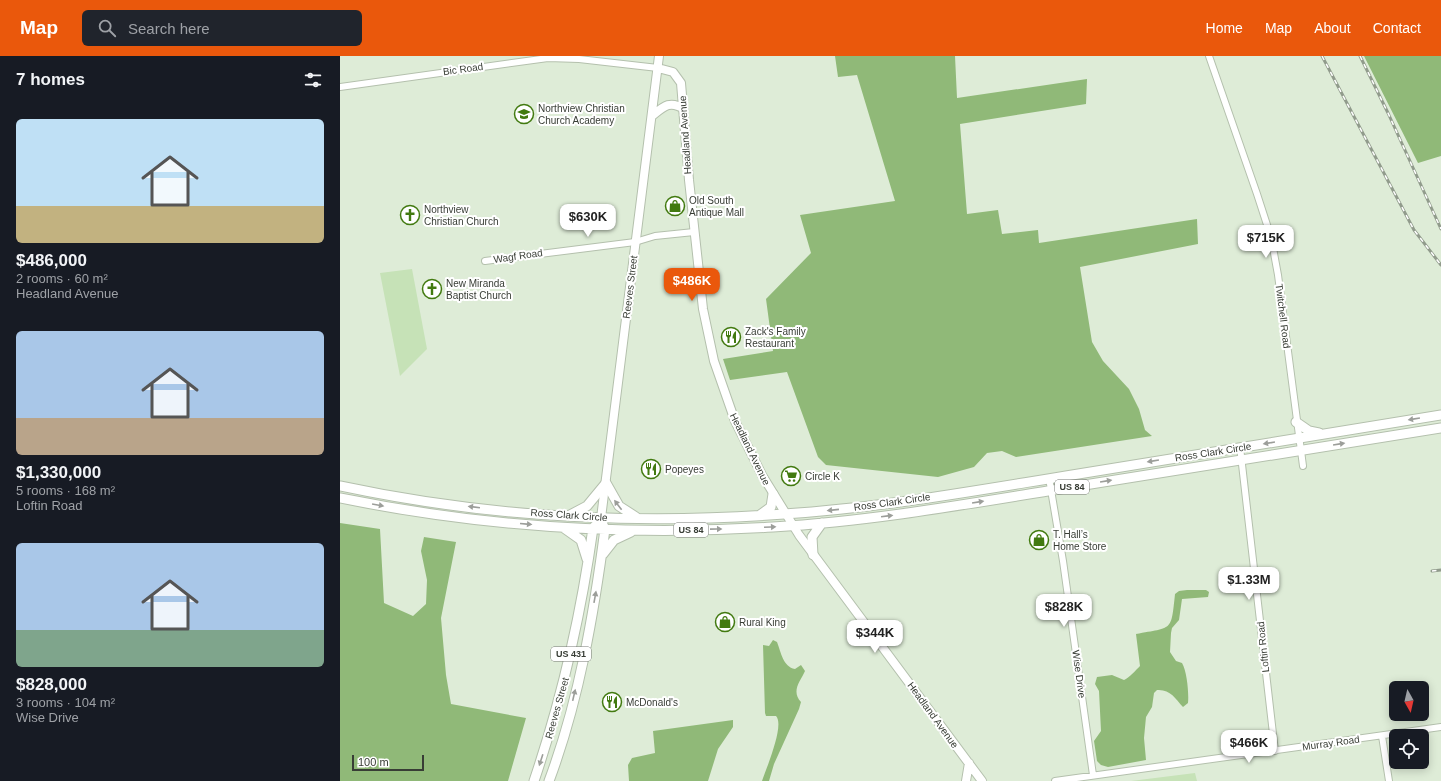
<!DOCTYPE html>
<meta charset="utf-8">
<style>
body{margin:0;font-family:Arial,sans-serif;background:#20242c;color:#f1f3f6;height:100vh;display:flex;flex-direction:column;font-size:15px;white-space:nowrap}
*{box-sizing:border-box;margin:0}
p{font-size:13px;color:#9ea1a6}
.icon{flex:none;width:22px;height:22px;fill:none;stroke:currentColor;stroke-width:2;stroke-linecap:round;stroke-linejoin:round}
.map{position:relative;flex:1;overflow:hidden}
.details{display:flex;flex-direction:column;background:#171b24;width:340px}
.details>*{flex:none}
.needle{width:26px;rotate:172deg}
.controls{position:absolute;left:1049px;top:625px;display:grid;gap:8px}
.controls a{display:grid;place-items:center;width:40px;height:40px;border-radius:6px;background:#171b24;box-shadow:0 2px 10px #0003;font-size:20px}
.scale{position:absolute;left:12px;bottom:10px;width:72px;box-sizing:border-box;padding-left:4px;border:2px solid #383d35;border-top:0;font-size:11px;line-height:14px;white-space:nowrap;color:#383d35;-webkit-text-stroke:3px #fff;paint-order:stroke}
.price{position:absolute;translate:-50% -34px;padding:0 9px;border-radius:8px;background:#fff;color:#222;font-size:13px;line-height:26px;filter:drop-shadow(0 1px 2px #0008)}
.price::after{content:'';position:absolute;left:50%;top:24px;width:12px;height:9px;margin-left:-6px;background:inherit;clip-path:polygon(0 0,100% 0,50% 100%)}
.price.selected{background:#ea580c;color:#fff}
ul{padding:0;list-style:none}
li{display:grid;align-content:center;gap:8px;height:212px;padding:0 16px}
li span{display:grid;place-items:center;height:124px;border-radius:6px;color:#555}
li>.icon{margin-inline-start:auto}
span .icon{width:72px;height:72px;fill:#fffc;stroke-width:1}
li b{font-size:17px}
h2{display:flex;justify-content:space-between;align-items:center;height:48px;padding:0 16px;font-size:17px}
header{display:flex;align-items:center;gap:24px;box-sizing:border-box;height:56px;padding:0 20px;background:#ea580c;color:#fff}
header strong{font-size:19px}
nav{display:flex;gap:22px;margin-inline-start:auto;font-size:14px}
.search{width:280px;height:36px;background:#20242c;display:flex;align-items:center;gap:10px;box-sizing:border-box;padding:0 14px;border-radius:6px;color:#9ea1a6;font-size:15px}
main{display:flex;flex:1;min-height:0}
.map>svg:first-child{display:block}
</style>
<header>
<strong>Map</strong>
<div class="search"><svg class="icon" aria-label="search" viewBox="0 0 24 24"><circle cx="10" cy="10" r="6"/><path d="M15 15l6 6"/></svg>Search here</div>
<nav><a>Home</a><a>Map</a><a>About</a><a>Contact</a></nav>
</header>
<main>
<section class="details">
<h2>7 homes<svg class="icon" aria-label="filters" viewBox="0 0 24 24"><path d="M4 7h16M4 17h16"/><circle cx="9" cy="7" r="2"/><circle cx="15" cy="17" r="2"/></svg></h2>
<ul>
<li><span style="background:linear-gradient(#bfe0f5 70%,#c2b280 0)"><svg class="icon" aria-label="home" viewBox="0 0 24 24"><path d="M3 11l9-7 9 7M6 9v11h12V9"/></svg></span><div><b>$486,000</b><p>2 rooms · 60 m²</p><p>Headland Avenue</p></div></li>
<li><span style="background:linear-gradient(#a9c7e8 70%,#b9a48a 0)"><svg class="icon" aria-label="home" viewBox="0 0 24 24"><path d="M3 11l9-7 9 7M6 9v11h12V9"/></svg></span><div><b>$1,330,000</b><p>5 rooms · 168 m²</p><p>Loftin Road</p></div></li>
<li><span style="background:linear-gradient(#a9c7e8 70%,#7fa58c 0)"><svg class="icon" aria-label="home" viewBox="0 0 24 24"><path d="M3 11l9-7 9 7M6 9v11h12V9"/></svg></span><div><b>$828,000</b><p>3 rooms · 104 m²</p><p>Wise Drive</p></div></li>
</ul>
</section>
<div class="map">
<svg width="1101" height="725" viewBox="0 0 1101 725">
<rect width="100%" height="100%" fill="#deecd7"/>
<path fill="#c6e2b7" d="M72,213l15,80 -27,27 -20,-103z
M855,717l2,8h-66z"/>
<path fill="#90b978" d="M495,0h120l2,42 130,-19 -1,25 -126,20 7,90 31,-4 4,24 36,-4 1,13 158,-24 1,25 -118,23 12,75 11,19 26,28 10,20 6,21 7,6 -136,21 -14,-6 -15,2 -13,14 -36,10 -112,-12 -8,-8 -31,-85 -57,8 -7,-21 50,-8 -7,-52 45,-46 -11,-38 95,-14 -38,-126 -19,2z
M1024,0h77v100l-23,7z
M0,467l40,6 4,74 29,13 13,-12 1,-24 -6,-29 3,-14 32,5 -15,76 5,57 5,29 75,14 -18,63h-168z
M847,534h19l3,2 -1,5 -26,2 -3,21 -7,8 -1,5 -1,19 6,9 6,2c5,8 7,31 6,40l-5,4c-8,-9 -13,-18 -26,-17l-3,3 -2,14 -6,10 -2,21 2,22 -38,7 -7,-2 -4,-4 -3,-20 7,-10 -2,-40 -4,-7 2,-7 15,-2 12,5c5,-2 12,-10 16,-14l-4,-32c37,-7 35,-2 39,-40l4,-3z
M433,584l4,2c4,10 6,25 18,27l6,-4 4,6c-5,11 -14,20 -4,31l-2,7 -25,55 -5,17h-7c4,-12 23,-56 14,-65h-10l-1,-3 -2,-68 6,1z
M393,664v7l-15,22 -10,32h-79l-1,-16 4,-7 23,-5 -2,-22z"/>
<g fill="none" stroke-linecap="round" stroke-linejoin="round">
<defs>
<path id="minor" d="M869,0l48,138 14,43 7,38 25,191
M0,31l208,-29 31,1 79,9
M145,205l150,-19 20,-6 39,-4
M900,391l35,304
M709,422l14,83 30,214
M1042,680l7,45
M715,725l386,-54"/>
<path id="major" d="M318,12l15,4 8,11 8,97 14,129 11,52 21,60 27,54 37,60 183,246
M312,60c12,-10 18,-16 32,-7
M261,462l58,-462
M626,725l3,-18"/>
<path id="highway" d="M956,366l13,9 10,2
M0,430c145,31 297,39 444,28 95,-6 189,-23 282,-38 125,-21 250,-41 375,-61
M0,442c142,29 289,38 433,29 101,-6 200,-24 299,-40 123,-20 246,-40 369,-59
M230,459l17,-9 19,-23 13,23 17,11
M420,459l11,-8 2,-13
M224,472l17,12 6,19
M263,498l11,-14 17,-8
M473,499l-1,-18 10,-14
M194,725c28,-83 47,-166 59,-253l4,-4
M209,725c30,-80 45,-168 56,-252l-2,-4"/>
</defs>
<use href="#minor" stroke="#b4c0ad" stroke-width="8"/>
<use href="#major" stroke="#b4c0ad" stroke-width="10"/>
<use href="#highway" stroke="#b4c0ad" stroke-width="11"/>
<use href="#minor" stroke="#fff" stroke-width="6"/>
<use href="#major" stroke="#fff" stroke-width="8"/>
<use href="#highway" stroke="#fff" stroke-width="9"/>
<defs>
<path id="rail" d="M982,0l92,174 27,35
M1020,0l28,57 53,116
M1092,515l9,-1"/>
</defs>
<use href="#rail" stroke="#919b8c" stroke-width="3"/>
<use href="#rail" stroke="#fff" stroke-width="1.5" stroke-dasharray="4.5" stroke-linecap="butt"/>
</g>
<defs><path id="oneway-solid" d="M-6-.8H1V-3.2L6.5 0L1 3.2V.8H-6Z"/></defs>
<g fill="#9c9e9a">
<use href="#oneway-solid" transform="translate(1074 363) rotate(171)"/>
<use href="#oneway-solid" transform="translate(929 387) rotate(171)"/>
<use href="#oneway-solid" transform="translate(999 388) rotate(-9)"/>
<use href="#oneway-solid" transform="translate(813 405) rotate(171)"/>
<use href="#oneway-solid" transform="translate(766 425) rotate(-9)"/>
<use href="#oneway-solid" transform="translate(638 446) rotate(-9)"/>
<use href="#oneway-solid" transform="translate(38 449) rotate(10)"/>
<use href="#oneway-solid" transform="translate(278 449) rotate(-127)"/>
<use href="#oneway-solid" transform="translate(134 451) rotate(-173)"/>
<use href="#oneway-solid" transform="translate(493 454) rotate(174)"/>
<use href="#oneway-solid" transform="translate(547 460) rotate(-7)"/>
<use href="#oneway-solid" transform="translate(186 468) rotate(5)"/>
<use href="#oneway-solid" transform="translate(430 471) rotate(-3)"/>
<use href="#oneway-solid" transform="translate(376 473) rotate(-1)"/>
<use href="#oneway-solid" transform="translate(255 541) rotate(-80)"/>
<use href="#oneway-solid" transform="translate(234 639) rotate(-77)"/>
<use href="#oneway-solid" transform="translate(201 704) rotate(108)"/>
</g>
<defs>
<symbol id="school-ring" viewBox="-11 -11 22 22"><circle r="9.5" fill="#fff" stroke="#427a10" stroke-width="1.5"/><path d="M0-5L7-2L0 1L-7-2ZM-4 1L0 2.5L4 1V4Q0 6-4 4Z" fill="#427a10"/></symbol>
<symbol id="shop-ring" viewBox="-11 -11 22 22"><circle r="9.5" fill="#fff" stroke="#427a10" stroke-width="1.5"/><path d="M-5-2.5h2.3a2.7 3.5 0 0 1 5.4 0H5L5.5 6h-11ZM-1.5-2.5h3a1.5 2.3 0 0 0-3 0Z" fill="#427a10"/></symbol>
<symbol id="church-ring" viewBox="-11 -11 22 22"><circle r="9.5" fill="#fff" stroke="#427a10" stroke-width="1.5"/><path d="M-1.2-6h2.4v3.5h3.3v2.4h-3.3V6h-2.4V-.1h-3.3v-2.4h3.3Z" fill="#427a10"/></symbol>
<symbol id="restaurant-ring" viewBox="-11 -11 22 22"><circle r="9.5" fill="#fff" stroke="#427a10" stroke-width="1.5"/><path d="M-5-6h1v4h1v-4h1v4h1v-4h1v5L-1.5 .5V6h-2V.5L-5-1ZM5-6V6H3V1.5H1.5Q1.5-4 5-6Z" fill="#427a10"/></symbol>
<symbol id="supermarket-ring" viewBox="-11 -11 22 22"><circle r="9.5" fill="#fff" stroke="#427a10" stroke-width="1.5"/><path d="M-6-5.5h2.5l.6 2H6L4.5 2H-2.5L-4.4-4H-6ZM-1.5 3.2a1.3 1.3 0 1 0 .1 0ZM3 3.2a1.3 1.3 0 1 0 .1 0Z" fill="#427a10"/></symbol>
</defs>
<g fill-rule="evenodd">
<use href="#school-ring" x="173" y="47" width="22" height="22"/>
<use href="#shop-ring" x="324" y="139" width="22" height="22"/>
<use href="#church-ring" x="59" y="148" width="22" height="22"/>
<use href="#church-ring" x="81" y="222" width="22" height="22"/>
<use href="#restaurant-ring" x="380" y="270" width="22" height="22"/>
<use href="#restaurant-ring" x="300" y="402" width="22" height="22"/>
<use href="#supermarket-ring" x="440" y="409" width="22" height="22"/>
<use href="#shop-ring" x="688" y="473" width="22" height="22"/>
<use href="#shop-ring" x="374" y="555" width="22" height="22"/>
<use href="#restaurant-ring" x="261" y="635" width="22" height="22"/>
</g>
<g text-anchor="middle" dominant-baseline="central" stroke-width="4" stroke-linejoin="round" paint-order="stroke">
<g fill="#fff" stroke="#747772" stroke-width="1">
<rect x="715" y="424" width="34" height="14" rx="3"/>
<rect x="334" y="467" width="34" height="14" rx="3"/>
<rect x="211" y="591" width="40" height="14" rx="3"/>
</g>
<g font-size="9" font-weight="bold" fill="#383d35">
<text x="732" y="431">US 84</text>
<text x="351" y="474">US 84</text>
<text x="231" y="598">US 431</text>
</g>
<g font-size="10" fill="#383d35" stroke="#fff">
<text transform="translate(123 13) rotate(-8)">Bic Road</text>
<text transform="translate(345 79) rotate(-94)">Headland Avenue</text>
<text transform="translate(178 200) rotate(-8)">Wagf Road</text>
<text transform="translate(290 231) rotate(-83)">Reeves Street</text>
<text transform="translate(943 260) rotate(83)">Twitchell Road</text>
<text transform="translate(410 393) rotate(64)">Headland Avenue</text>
<text transform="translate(873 396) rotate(-9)">Ross Clark Circle</text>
<text transform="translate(552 446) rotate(-8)">Ross Clark Circle</text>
<text transform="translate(229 459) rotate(4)">Ross Clark Circle</text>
<text transform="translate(923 591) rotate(-96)">Loftin Road</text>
<text transform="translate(739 618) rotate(82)">Wise Drive</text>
<text transform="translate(217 652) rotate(-74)">Reeves Street</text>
<text transform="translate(593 659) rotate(54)">Headland Avenue</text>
<text transform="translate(991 687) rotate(-8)">Murray Road</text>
</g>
<g font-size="10" fill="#383d35" stroke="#fff" text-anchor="start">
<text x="198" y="52">Northview Christian<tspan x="198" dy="12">Church Academy</tspan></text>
<text x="349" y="144">Old South<tspan x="349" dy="12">Antique Mall</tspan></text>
<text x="84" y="153">Northview<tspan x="84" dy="12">Christian Church</tspan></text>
<text x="106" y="227">New Miranda<tspan x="106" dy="12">Baptist Church</tspan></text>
<text x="405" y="275">Zack's Family<tspan x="405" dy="12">Restaurant</tspan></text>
<text x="325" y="413">Popeyes</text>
<text x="465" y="420">Circle K</text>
<text x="713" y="478">T. Hall’s<tspan x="713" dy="12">Home Store</tspan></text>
<text x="399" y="566">Rural King</text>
<text x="286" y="646">McDonald's</text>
</g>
</g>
</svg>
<div class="controls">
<a><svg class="needle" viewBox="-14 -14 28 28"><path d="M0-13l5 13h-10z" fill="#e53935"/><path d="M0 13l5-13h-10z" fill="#9ea1a6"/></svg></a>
<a><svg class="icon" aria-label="locate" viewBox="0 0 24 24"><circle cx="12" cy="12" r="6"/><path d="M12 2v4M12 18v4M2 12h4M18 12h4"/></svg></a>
</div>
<div class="scale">100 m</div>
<b class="price" style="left:248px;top:182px">$630K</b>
<b class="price" style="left:926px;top:203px">$715K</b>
<b class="price selected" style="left:352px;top:246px">$486K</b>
<b class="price" style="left:909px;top:545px">$1.33M</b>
<b class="price" style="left:724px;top:572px">$828K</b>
<b class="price" style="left:535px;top:598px">$344K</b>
<b class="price" style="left:909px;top:708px">$466K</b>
</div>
</main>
